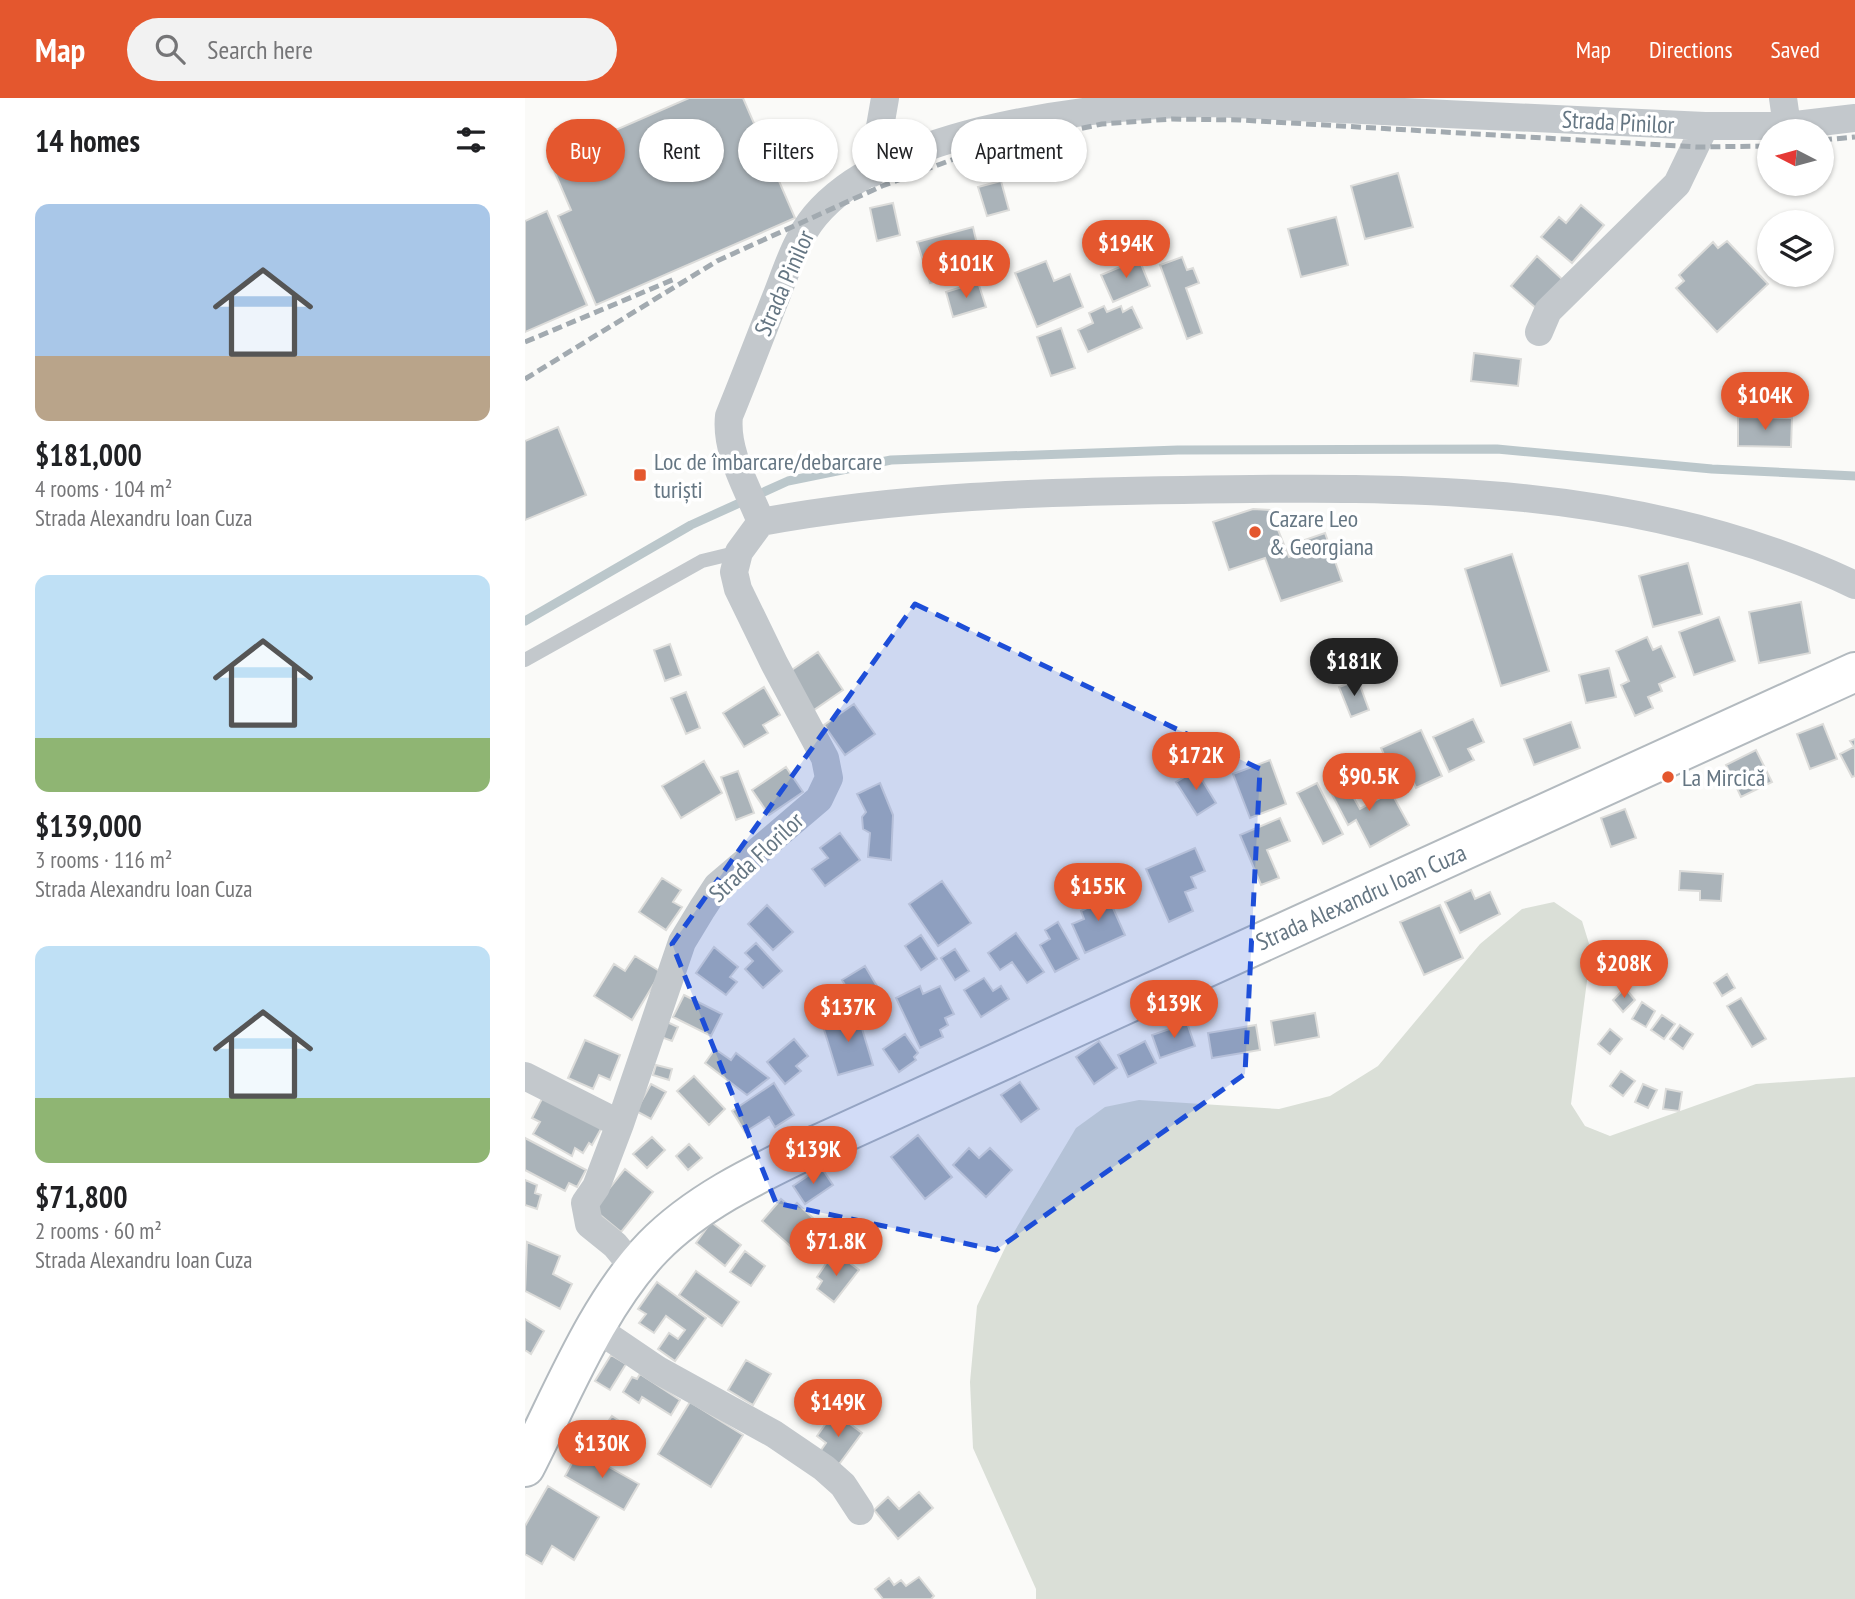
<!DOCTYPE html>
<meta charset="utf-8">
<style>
body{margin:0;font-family:"PT Sans Narrow",sans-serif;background:#f2f2f2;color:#202124;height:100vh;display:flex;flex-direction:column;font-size:26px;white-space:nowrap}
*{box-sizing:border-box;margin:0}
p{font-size:23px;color:#757577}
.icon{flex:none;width:38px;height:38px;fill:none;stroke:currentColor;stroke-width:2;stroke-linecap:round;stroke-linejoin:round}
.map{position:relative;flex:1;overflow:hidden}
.details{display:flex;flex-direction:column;background:#fff;width:525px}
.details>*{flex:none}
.banner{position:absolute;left:21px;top:21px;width:665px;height:63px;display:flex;gap:14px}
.needle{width:46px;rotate:276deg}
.tools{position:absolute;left:1232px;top:21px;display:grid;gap:14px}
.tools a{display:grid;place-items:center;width:77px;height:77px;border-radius:50%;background:#fff;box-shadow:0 2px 5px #0004;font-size:35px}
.price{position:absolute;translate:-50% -60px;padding:0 16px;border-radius:24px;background:#e4572e;color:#fff;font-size:23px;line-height:46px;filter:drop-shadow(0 2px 4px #0008)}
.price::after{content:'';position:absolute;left:50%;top:42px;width:21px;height:16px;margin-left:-10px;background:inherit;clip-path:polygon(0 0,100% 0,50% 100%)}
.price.active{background:#222;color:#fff}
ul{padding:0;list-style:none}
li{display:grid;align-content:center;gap:14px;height:371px;padding:0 35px}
li span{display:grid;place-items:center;height:217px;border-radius:14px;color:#555}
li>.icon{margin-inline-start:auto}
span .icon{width:126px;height:126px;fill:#fffc;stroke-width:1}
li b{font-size:30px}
h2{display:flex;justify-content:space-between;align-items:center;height:84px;padding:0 35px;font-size:30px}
.tag{padding:0 24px;border-radius:32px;background:#fff;box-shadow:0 2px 5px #0004;font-size:24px;line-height:63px}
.tag.active{background:#e4572e;color:#fff}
header{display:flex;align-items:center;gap:42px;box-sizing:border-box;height:98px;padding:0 35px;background:#e4572e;color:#fff}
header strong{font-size:33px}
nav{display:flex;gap:38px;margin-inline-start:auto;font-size:24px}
.search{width:490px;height:63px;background:#f2f2f2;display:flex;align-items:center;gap:18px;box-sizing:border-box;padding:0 24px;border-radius:38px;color:#757577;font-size:26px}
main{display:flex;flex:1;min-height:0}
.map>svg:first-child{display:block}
</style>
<header>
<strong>Map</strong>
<div class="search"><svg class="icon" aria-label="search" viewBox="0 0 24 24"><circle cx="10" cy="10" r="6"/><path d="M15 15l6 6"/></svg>Search here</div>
<nav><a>Map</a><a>Directions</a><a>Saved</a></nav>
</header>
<main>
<section class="details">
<h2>14 homes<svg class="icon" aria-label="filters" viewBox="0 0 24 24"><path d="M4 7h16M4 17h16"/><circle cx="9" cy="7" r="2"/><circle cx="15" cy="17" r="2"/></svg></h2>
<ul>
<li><span style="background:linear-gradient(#a9c7e8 70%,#b9a48a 0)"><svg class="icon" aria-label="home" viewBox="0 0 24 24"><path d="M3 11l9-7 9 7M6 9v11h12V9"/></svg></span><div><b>$181,000</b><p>4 rooms · 104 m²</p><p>Strada Alexandru Ioan Cuza</p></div></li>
<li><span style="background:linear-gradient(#bfe0f5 75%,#8fb573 0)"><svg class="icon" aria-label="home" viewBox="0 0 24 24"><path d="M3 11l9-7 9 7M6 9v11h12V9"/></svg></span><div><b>$139,000</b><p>3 rooms · 116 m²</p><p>Strada Alexandru Ioan Cuza</p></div></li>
<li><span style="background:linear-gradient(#bfe0f5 70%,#8fb573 0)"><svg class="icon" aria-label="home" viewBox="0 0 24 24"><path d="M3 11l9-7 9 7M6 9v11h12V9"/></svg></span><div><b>$71,800</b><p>2 rooms · 60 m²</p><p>Strada Alexandru Ioan Cuza</p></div></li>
</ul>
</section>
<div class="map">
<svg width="1330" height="1501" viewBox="0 0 1330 1501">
<rect width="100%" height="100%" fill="#fafaf8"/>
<path fill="#dadfd7" d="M1029,804l28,19 9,29 -20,154 14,22 25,10 146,-52 99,-7v522h-819v-10l-63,-141 -3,-66 7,-76 30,-62 69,-116 29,-21 34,-7 140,9 51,-13 48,-30 102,-122 42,-35z"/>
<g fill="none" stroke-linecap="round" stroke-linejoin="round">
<path stroke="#bbc7cb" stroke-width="9" d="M0,523l166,-96 97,-44 103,-21 287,-10 319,-1 215,20 143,7"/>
</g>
<path fill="#aab3b9" stroke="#dcdcda" stroke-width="2" d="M164,0h54l52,120 -199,87 -38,-89 13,-6 -22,-51z
M873,75l15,54 -48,12 -14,-53z
M476,83l8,29 -22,6 -9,-29z
M368,105l7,32 -23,6 -7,-33z
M1056,107l23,20 -32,38 -31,-26 18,-20 7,6z
M22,113l40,94 -62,27v-111z
M811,119l12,48 -47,12 -13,-48z
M448,129l7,30 -16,5 3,10 -37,11 -13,-41z
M1202,143l41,43 -51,48 -41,-44 8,-7 -5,-6 34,-33 5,6z
M1012,158l26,24 -26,29 -26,-23z
M657,159l5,13 6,-2 6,15 -13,5 16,45 -15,6 -27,-74z
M614,161l11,27 -37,16 -12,-27z
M521,163l8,20 16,-7 13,33 -46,20 -22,-54z
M453,184l8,25 -33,10 -7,-25z
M579,208l3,6 14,-6 2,6 9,-5 10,21 -54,24 -10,-22 15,-7 -4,-10z
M536,230l14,40 -24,8 -14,-39z
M949,255l47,6 -3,27 -47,-5z
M1213,319l54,1 -1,29 -53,-1z
M33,329l28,68 -61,25v-79z
M728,411l17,1 19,47 19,-6 -3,-11 20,-7 17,48 -61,20 -16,-43 -36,12 -16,-48z
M987,456l37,117 -48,15 -36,-117z
M1163,465l14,51 -49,13 -14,-51z
M1276,504l9,51 -51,10 -10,-51z
M1194,519l16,44 -41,14 -15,-43z
M1122,539l6,13 8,-4 14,31 -16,7 3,7 -14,6 5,11 -18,8 -14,-31 8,-4 -13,-30z
M145,546l11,31 -16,6 -11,-31z
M293,554l25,38 -32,22 -25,-38z
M1084,570l7,29 -30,6 -7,-28z
M833,582l11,30 -18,7 -12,-30z
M239,589l16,28 -17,10 5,8 -24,14 -21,-34z
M161,594l14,36 -14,6 -15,-36z
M329,606l21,30 -30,21 -21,-30z
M948,621l11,23 -16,7 6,11 -25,12 -16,-35z
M1046,624l9,26 -46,17 -10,-26z
M1298,626l14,35 -27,10 -13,-35z
M896,632l21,46 -26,12 -7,-16 -14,7 -14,-31z
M1330,641v37l-3,1 -12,-23 14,-7 -4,-6z
M1231,652l16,32 -31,15 -15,-32z
M745,662l16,44 -36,14 -17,-44z
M179,663l18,32 -41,25 -19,-32z
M261,669l17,25 -34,23 -17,-25z
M671,672l20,33 -19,12 -21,-33z
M213,673l16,42 -18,7 -15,-43z
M816,677l19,34 31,-17 18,33 -39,22 -14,-27 -8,5 -22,-42z
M355,685l13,32 -2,45 -23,-3 2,-24 -7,-4 -1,-12 4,-5 -9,-18z
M792,685l26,51 -20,10 -26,-51z
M1100,711l11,29 -25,9 -10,-29z
M755,720l10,23 -23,9 12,28 -18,7 -21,-50z
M315,735l20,27 -35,26 -13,-17 16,-11 -8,-10z
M670,750l10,23 -14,6 5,11 -11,4 8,19 -24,11 -23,-53z
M1155,773l43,3 -2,27 -21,-1v-9l-21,-1z
M137,780l19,12 -8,12 9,5 -16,23 -27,-18z
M417,783l29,42 -33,23 -29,-42z
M579,790l21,47 -40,18 -13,-29 12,-5 -3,-8 10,-5 -5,-10z
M946,792l4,9 15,-7 10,22 -40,19 -15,-31z
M242,807l26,27 -20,18 -25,-26z
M915,807l23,53 -39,17 -24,-53z
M533,824l21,37 -24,13 -15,-27 10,-6 -5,-9z
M491,835l28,39 -17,11 -15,-21 -12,8 -12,-17z
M396,837l16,24 -16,11 -16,-24z
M231,845l26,28 -19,17 -18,-19 8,-8 -8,-8z
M189,849l24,20 -8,10 7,5 -11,13 -30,-22z
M430,851l14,22 -14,9 -14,-22z
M110,858l26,16 -29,48 -38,-24 20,-32 11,7z
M340,868l23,39 -22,14 -24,-39z
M1202,876l8,14 -13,8 -8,-13z
M459,880l9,13 8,-5 8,13 -28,18 -17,-27z
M395,888l3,8 17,-8 14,28 -9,4 3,7 -8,5 3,7 -23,11 -24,-50z
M1100,890l10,12 -12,12 -10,-12z
M159,897l38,19 -11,22 -38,-19z
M1216,900l25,41 -14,8 -25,-41z
M1117,904l13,9 -9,16 -14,-8z
M332,914l16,53 -35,10 -16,-52z
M790,915l4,24 -44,8 -4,-24z
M1137,917l13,9 -11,15 -13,-9z
M142,924l11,5 -6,14 -11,-4z
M662,925l8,23 -35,12 -8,-23z
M731,927l4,25 -48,8 -4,-25z
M1155,927l13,9 -10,15 -13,-10z
M1085,931l12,10 -12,15 -12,-10z
M380,936l13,19 -4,4 2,3 -17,12 -16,-23z
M269,941l14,17 -12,10 5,5 -16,13 -18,-22z
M60,942l35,15 -10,25 -11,-5 -6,14 -25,-11z
M574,943l18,27 -23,16 -18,-27z
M620,943l11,22 -28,14 -10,-22z
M190,951l16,11 5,-7 33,25 -22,17 -42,-32z
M131,967l16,4 -3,11 -16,-5z
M1096,973l14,10 -12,15 -13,-10z
M169,978l31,33 -16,16 -32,-34z
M495,984l19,27 -18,13 -20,-27z
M249,985l20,32 -19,12 -6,-10 -24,15 -13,-21z
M126,986l15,8 -15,27 -15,-8z
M1118,986l14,6 -9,18 -13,-6z
M1141,991l16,3 -3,19 -16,-2z
M19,997l58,32 -10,18 -3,-2 -6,10 -8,-5 -3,8 -39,-22 7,-12 -8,-4z
M393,1037l34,42 -27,22 -34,-42z
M127,1039l13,13 -18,18 -14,-14z
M0,1040l61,32 -9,17 -8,-4 -4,8 -40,-21z
M164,1046l13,14 -14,12 -12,-14z
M444,1050l10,10 11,-10 22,22 -26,27 -33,-32z
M296,1069l12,18 -28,19 -12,-18z
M100,1071l28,23 -32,40 -28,-23z
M0,1082l12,5 -2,8 6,2 -4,14 -12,-4z
M256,1101l11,9 5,-5 18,17 -8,9 6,5 -16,18 -35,-31z
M186,1124l30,23 -16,21 -29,-23z
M2,1144l33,14 -7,18 19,10 -12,25 -35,-18z
M220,1153l20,15 -14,20 -21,-14z
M317,1159l17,13 -25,32 -17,-13 5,-8 -5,-4 10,-15 7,6z
M171,1173l43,31 -17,24 -43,-31z
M132,1184l49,36 -31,43 -17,-12 11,-16 9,6 7,-9 -19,-14 -12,17 -15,-10 7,-9 -8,-5z
M0,1221l19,12 -13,23 -6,-4z
M86,1257l15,9 -16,26 -15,-9z
M221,1262l25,14 -18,31 -25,-15z
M115,1276l40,26 -9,15 -29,-18 -3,6 -16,-11 9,-15 5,2z
M290,1284l22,19 -10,14 -23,-19z
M165,1304l53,33 -32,52 -53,-33z
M309,1314l28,21 -25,34 -18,-14 7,-10 -9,-7z
M87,1318l28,19 -17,25 -28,-19z
M54,1352l60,34 -15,26 -59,-34z
M23,1388l51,31 -25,43 -22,-14 -10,18 -17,-10v-28z
M394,1394l14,16 -35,31 -24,-29 14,-13 11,12z
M394,1479l15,19 -3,3h-48l-8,-10 14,-11 5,7 7,-5 5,6z"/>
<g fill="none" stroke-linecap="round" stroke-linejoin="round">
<defs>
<path id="secondary" d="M0,1369c37,-72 72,-162 128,-220 46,-47 108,-75 166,-103l1036,-472"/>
</defs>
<use href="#secondary" stroke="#b3babf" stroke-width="42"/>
<path stroke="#c3c8cc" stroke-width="14" d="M0,562l177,-99 37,-9"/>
<path stroke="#c3c8cc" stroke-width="28" d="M1258,0l4,28
M347,75l13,-75
M1014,234l9,-21 129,-127 28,-58
M236,424c-13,-33 -36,-70 -32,-106 16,-39 31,-79 47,-119 11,-28 20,-58 39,-81 75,-90 285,-111 396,-113l494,23h82l68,-8
M236,424c140,-26 280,-30 422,-32 229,-4 459,-6 672,95
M0,978l95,48
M109,1170l-19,-23 -26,-21 -4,-21 11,-16 24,-63 62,-182 20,-33 15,-23 102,-87 10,-21 -4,-20 -51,-95 -36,-74 -4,-17 5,-20 22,-30
M71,1230l62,42 116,64 50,34 19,17 17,26"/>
<use href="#secondary" stroke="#fff" stroke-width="38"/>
<path stroke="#a2aab0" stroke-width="5" stroke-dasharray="10 5" stroke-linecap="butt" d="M1297,42l33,-3
M0,244l152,-64
M0,281l192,-118 165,-75 72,-27 68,-18 80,-17 70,-5 68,1 457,27 72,-1"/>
</g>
<path fill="#1d4ed8" fill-opacity="0.2" stroke="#1d4ed8" stroke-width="5" stroke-dasharray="14 9" stroke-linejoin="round" d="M390,506l345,165 -15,305 -249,176 -220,-47 -104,-259z"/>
<g fill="#e4572e" stroke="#fff" stroke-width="2.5">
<rect x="108" y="370" width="14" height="14" rx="3.5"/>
<circle cx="730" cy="434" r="7"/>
<circle cx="1143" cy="679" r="7"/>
</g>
<g text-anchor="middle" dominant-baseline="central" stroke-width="7" stroke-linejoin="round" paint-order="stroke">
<g font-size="24" fill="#657683" stroke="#fff">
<text transform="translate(1093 24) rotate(3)">Strada Pinilor</text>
<text transform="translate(259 185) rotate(-66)">Strada Pinilor</text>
<text transform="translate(231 759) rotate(-43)">Strada Florilor</text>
<text transform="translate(836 799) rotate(-24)">Strada Alexandru Ioan Cuza</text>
</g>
<g font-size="24" fill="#657683" stroke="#fff" text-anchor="start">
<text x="129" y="363">Loc de îmbarcare/debarcare<tspan x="129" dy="28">turiști</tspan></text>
<text x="744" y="420">Cazare Leo<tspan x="744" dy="28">&amp; Georgiana</tspan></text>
<text x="1157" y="679">La Mircică</text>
</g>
</g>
</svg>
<div class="tools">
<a><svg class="needle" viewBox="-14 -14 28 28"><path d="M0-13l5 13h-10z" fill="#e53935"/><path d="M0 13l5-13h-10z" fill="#757577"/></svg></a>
<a><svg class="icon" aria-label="layers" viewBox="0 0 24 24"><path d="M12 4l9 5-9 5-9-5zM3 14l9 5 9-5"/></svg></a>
</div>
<b class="price" style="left:601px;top:182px">$194K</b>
<b class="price" style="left:441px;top:202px">$101K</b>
<b class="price" style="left:1240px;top:334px">$104K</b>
<b class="price active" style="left:829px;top:600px">$181K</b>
<b class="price" style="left:671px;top:694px">$172K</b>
<b class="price" style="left:844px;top:715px">$90.5K</b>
<b class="price" style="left:573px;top:825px">$155K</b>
<b class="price" style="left:1099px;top:902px">$208K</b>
<b class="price" style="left:649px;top:942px">$139K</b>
<b class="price" style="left:323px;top:946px">$137K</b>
<b class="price" style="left:288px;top:1088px">$139K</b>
<b class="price" style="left:311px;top:1180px">$71.8K</b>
<b class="price" style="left:313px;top:1341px">$149K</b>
<b class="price" style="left:77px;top:1382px">$130K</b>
<div class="banner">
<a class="tag active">Buy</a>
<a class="tag">Rent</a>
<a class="tag">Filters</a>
<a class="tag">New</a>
<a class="tag">Apartment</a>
</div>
</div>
</main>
